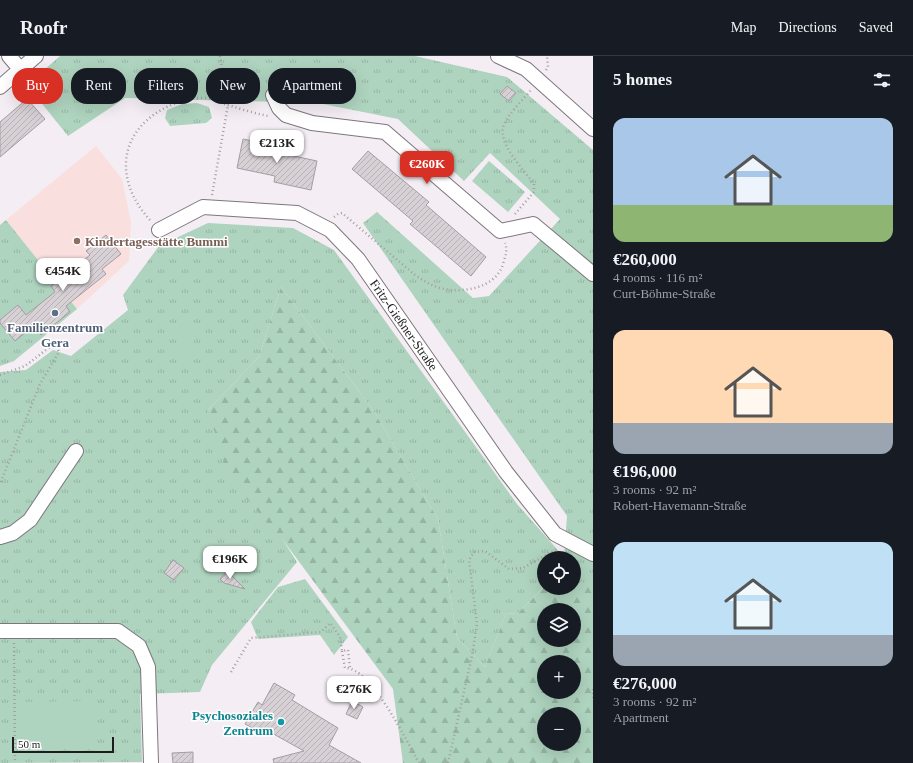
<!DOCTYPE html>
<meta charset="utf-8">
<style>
body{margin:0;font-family:"Times New Roman",serif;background:#242831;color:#f1f3f6;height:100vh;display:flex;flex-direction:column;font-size:15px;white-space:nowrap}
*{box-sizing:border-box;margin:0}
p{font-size:13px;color:#9ea1a6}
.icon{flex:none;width:22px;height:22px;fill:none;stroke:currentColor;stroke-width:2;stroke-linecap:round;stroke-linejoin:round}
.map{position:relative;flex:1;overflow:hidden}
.panel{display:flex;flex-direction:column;background:#171b24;width:320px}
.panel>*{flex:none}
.hud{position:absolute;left:12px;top:12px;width:380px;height:36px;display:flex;gap:8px}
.tools{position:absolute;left:537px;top:495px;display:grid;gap:8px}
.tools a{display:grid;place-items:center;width:44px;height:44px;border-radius:50%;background:#171b24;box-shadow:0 4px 16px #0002;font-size:20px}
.scale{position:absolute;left:12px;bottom:10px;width:102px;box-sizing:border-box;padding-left:4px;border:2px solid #1f1c1e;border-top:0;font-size:11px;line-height:14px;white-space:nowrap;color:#1f1c1e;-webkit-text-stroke:3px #fff;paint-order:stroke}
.price{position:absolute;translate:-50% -34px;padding:0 9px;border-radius:8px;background:#fff;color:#222;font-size:13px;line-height:26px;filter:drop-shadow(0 1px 2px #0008)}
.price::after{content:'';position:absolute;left:50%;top:24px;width:12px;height:9px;margin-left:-6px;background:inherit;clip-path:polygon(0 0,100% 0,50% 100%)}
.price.on{background:#d93025;color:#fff}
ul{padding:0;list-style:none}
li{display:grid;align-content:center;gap:8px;height:212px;padding:0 20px}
li span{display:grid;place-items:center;height:124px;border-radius:12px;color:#555}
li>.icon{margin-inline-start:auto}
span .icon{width:72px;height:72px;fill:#fffc;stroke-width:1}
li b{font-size:17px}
h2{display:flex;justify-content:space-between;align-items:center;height:48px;padding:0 20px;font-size:17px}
.pill{padding:0 14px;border-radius:16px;background:#171b24;box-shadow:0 4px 16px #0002;font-size:14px;line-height:36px}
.pill.on{background:#d93025;color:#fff}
header{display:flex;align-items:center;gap:24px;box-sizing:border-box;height:56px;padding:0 20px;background:#171b24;border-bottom:1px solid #363941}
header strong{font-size:19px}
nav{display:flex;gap:22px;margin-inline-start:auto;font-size:14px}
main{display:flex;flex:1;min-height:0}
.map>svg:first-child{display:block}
</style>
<header>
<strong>Roofr</strong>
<nav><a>Map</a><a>Directions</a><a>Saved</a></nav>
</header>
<main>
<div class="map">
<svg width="593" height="707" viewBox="0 0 593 707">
<defs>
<pattern id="grass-tufts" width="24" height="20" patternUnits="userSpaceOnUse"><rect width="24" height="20" fill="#aed3be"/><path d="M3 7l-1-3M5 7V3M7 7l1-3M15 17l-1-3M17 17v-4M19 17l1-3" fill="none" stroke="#95b5a3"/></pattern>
<pattern id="forest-firs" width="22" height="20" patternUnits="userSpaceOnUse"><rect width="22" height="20" fill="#aed3be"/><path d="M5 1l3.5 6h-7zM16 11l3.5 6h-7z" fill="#95b5a3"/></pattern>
<pattern id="building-hatch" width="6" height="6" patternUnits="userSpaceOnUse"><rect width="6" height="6" fill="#d7d0d5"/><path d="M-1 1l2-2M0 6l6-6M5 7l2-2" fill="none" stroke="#b8b2b6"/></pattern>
</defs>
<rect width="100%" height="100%" fill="#f4eef4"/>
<path fill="#fadfdf" d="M96,90l26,33 9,43 -2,39 -52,48 -71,-89z"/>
<path fill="url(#grass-tufts)" d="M60,0h355l92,21 86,73v435l-19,-4v-23h-30v29l-27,27 -11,-1 -21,54 -28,-29 -19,-119 -65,-109 -92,-123 -22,70 -51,53 75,130 14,22 -85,103 -12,27 -60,2 2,68 -142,1v-391l26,-2 27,-20 18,6 57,-46 -5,-15 36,-49 49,-23 85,5 41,22 183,254 47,53 3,-41 -204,-293 14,-11 96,86 16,-2 71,-77 -70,-66 -26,28 -66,-62 -80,-16 -193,-5 -57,38 -41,-51z
M197,47l12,4 3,11 -6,5 -36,3 -5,-8 2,-8 15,-6z
M489,105l36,31 -17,20 -36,-31z
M6,164l71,89 -63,52 -14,5v-141z
M305,523l43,58 -14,18 -14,-20 -62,4 -7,-17 27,-35z"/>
<path fill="url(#forest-firs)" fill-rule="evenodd" d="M281,231l92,123 65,109 19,119 28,29 21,-54 11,1 27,-27v1h30v-7l19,3v179h-190l-10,-74 -110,-149 -54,-61 -21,-69 51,-53zM544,554h30v30h-30zM544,606h30v30h-30zM544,658h30v30h-30z"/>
<path fill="#aed3be" d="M189,269l9,29 -14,4 -9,-29z
M95,645v42l-81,2 -1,-43z"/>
<path fill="url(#building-hatch)" stroke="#a49da2" d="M507,30l9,7 -7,8 -9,-7z
M27,43l18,20 -45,38v-35z
M243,83l38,8 -1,6 37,8 -6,29 -37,-8 1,-6 -38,-8z
M368,95l61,51 -3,3 60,52 -15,19 -61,-52 3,-3 -61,-52z
M106,179l15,19 -19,15 4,5 -40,32 4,6 -29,23 -8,-9 -18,15 -15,-18v-3l18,-15 8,10 29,-23 -4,-6 39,-31 -4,-4z
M173,504l11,8 -10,12 -10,-7z
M227,515l18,18 -21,-6 -4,-4z
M274,627l21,12 -3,5 46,28 -9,17 32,18h-87l-1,-4 31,-8 -43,-24 -3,4 -13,-7 13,-22 4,3z
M352,645l11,6 -6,12 -11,-5z
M193,696v11h-20l-1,-10z"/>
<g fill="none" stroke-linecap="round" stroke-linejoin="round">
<defs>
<path id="minor" d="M9,0l11,13
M498,0l28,13 67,60
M0,31l36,-31
M273,39l6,13 7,7 26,8 73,9 115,99 33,-7 60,50
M159,174l44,-23 94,6 33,17 28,29 148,213 49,62 38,20
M0,481l13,-4 17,-13 46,-69
M0,575h118l21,15 9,21 3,96"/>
</defs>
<use href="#minor" stroke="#7d777d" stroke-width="16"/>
<path stroke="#a39ea3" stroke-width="2.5" stroke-dasharray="1 3" stroke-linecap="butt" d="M546,14l2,-3 -1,-11
M212,139l16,-90 -8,-49
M515,158l19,-22v-8c-10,-14 -38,-42 -30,-59 4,-11 19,-25 27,-35
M334,161l4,-3 4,-1 73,62c8,5 15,10 25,13 22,6 56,0 63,-24 2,-8 5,-13 2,-21
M150,164c-34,-37 -34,-85 13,-111 13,-7 28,-12 43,-11 6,1 12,4 18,6 14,4 29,9 44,12
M0,319l25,-9 30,-23 4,9 -19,32 -40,100
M14,587l1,120
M342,595l3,17c26,-1 62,74 74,95
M231,616l20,-34 70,-6 9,-9 10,14 2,14 6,-1 2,18
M593,633v10
M448,707l24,-107 5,-32 -8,-64 5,-8 11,-1 24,18 14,-1 34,-19"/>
<use href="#minor" stroke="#fff" stroke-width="14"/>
</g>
<circle fill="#8d6e63" stroke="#fff" stroke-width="1.5" cx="77" cy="185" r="4"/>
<circle fill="#5c6f8a" stroke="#fff" stroke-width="1.5" cx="55" cy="257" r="4"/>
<circle fill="#0f9aa8" stroke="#fff" stroke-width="1.5" cx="281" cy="666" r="4"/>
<g text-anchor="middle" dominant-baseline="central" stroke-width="3" stroke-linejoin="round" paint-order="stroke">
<g font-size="13" font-weight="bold" fill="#785e54" stroke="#fff" text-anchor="start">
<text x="85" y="185">Kindertagesstätte Bummi</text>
</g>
<g font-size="13" fill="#1f1c1e" stroke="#fff">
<text transform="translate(404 269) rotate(55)">Fritz-Gießner-Straße</text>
</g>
<g font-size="13" font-weight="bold" fill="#4e5e75" stroke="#fff">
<text x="55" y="271">Familienzentrum<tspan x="55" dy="15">Gera</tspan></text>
</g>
<g font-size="13" font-weight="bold" fill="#0d838f" stroke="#fff" text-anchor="end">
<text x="273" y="659">Psychosoziales<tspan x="273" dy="15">Zentrum</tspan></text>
</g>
</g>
</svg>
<div class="tools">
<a><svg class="icon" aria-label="locate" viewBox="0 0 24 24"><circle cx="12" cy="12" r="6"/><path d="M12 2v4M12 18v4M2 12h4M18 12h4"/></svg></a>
<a><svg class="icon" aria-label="layers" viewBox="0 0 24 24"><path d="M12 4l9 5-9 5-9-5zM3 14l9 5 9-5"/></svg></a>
<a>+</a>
<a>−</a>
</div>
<div class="scale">50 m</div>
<b class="price" style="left:277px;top:108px">€213K</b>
<b class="price on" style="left:427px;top:129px">€260K</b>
<b class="price" style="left:63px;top:236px">€454K</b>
<b class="price" style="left:230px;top:524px">€196K</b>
<b class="price" style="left:354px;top:654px">€276K</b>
<div class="hud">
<a class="pill on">Buy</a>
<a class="pill">Rent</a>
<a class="pill">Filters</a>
<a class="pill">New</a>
<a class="pill">Apartment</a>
</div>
</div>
<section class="panel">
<h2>5 homes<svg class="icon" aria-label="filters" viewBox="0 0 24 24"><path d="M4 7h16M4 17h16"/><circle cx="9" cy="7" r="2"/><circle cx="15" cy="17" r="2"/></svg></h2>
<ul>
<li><span style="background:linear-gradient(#a9c7e8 70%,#8fb573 0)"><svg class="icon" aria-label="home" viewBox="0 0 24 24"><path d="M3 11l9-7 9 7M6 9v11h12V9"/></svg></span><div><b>€260,000</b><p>4 rooms · 116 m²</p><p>Curt-Böhme-Straße</p></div></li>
<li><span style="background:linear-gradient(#ffd9b3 75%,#9aa5b1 0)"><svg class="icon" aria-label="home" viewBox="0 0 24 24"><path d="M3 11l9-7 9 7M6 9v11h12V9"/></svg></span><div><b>€196,000</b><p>3 rooms · 92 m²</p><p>Robert-Havemann-Straße</p></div></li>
<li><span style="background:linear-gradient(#bfe0f5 75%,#9aa5b1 0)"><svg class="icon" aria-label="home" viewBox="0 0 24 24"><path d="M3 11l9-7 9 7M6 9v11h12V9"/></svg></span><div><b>€276,000</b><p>3 rooms · 92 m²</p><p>Apartment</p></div></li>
</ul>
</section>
</main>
